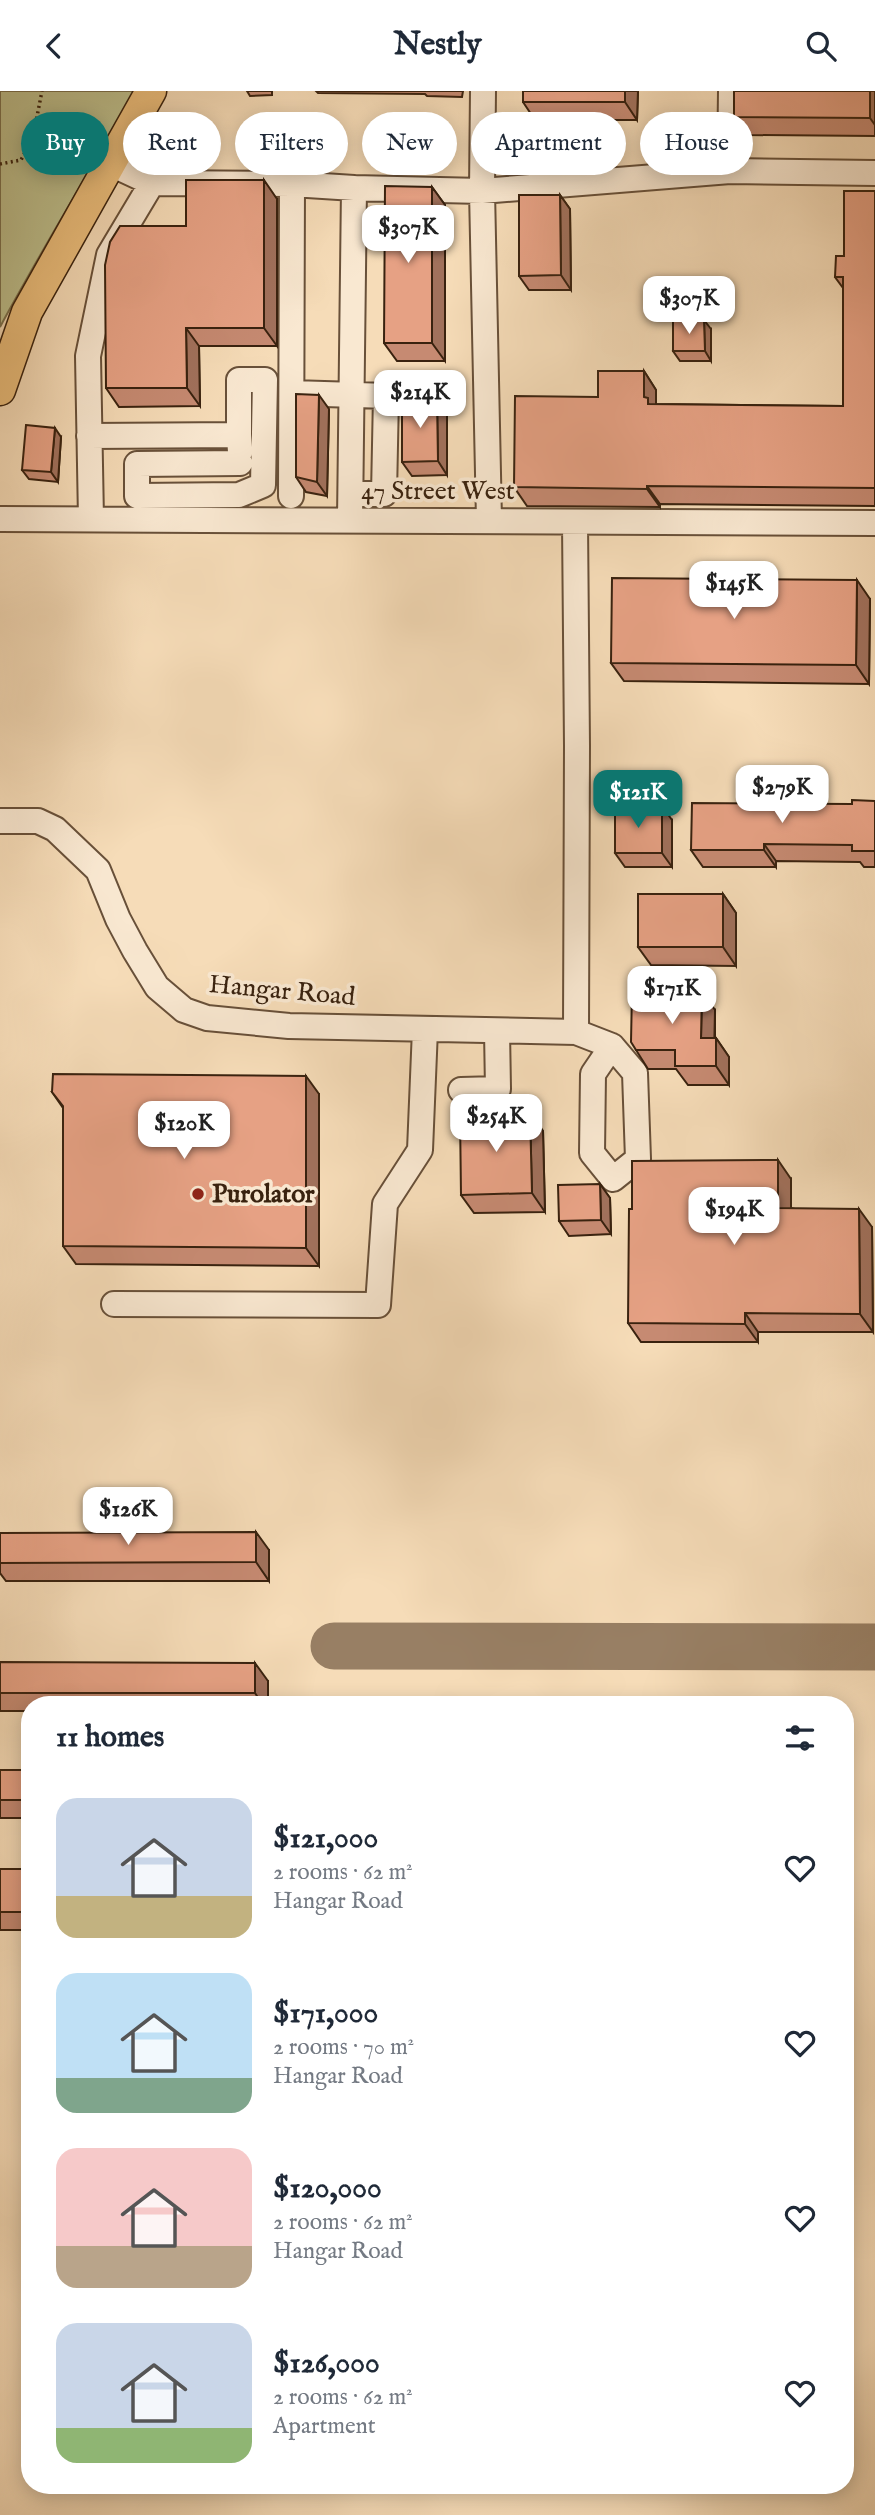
<!DOCTYPE html>
<meta charset="utf-8">
<style>
body{margin:0;font-family:"IM FELL English",serif;background:#f6f6f7;color:#1f2937;height:100vh;display:flex;flex-direction:column;font-size:26px;white-space:nowrap}
*{box-sizing:border-box;margin:0}
p{font-size:23px;color:#747a83}
.icon{flex:none;width:38px;height:38px;fill:none;stroke:currentColor;stroke-width:2;stroke-linecap:round;stroke-linejoin:round}
.map{position:relative;flex:1;overflow:hidden}
.sheet{position:absolute;left:21px;top:1605px;width:833px;height:798px;display:flex;flex-direction:column;background:#fff;border-radius:28px;box-shadow:0 4px 18px #0003}
.sheet>*{flex:none}
.top-card{position:absolute;left:21px;top:21px;width:833px;height:63px;display:flex;gap:14px}
.price{position:absolute;translate:-50% -60px;padding:0 16px;border-radius:14px;background:#fff;color:#222;font-size:23px;line-height:46px;filter:drop-shadow(0 2px 4px #0008)}
.price::after{content:'';position:absolute;left:50%;top:42px;width:21px;height:16px;margin-left:-10px;background:inherit;clip-path:polygon(0 0,100% 0,50% 100%)}
.price.on{background:#0f766e;color:#fff}
ul{padding:0;list-style:none}
li{display:flex;align-items:center;gap:21px;height:175px;padding:0 35px}
li span{display:grid;place-items:center;flex:none;width:196px;height:140px;border-radius:21px;color:#555}
li>.icon{margin-inline-start:auto}
span .icon{width:84px;height:84px;fill:#fffc;stroke-width:1}
li b{font-size:30px}
h2{display:flex;justify-content:space-between;align-items:center;height:84px;padding:0 35px;font-size:30px}
.pill{padding:0 24px;border-radius:32px;background:#fff;box-shadow:0 4px 18px #0003;font-size:24px;line-height:63px}
.pill.on{background:#0f766e;color:#fff}
header{display:flex;justify-content:space-between;align-items:center;height:91px;padding:0 35px;background:#fff;font-size:32px;font-weight:800}
.map>svg:first-child{display:block}
</style>
<header><svg class="icon" aria-label="back" viewBox="0 0 24 24"><path d="M15 5l-7 7 7 7"/></svg>Nestly<svg class="icon" aria-label="search" viewBox="0 0 24 24"><circle cx="10" cy="10" r="6"/><path d="M15 15l6 6"/></svg></header>
<div class="map">
<svg width="875" height="2424" viewBox="0 0 875 2424">
<rect width="100%" height="100%" fill="#f6dcb8"/>
<filter id="stains"><feTurbulence type="fractalNoise" baseFrequency=".00286" numOctaves="4"/><feColorMatrix values="0 0 0 0 .2 0 0 0 0 .09 0 0 0 0 .02 0 0 0 .5 -.17"/></filter>
<radialGradient id="worn" r=".72"><stop offset=".6" stop-color="#630" stop-opacity="0"/><stop offset="1" stop-color="#630" stop-opacity=".3"/></radialGradient>
<path fill="#bdc08e" stroke="#7b714e" stroke-width="2" d="M0,0h135c-44,79 -92,156 -135,236z"/>
<g fill="none" stroke-linecap="round" stroke-linejoin="round">
<path stroke="#987f64" stroke-width="47" d="M334,1555l541,1"/>
<defs>
<path id="minor" d="M483,0l-1,100 7,329
M730,80l1,-80
M152,92l140,1 62,4
M292,302l160,5
M239,344v-55h26l-2,105 -24,10 -102,1v-32l103,-1
M89,345l150,-1 1,17
M351,403h33l2,-98
M291,405l1,-312
M0,428l875,4
M91,428l-3,-163 21,-101 43,-72 -43,-20
M350,429l4,-332 128,3 248,-20 145,2
M575,432l2,223 -1,286 36,14 23,27 3,86 -25,20 -21,-26 1,-79 19,-28
M0,730h38l17,8 43,41 20,49 17,32 22,36 27,23 23,8 82,8 287,6
M461,999l37,-1 -1,-58
M114,1213l264,1 7,-101 35,-54 5,-121"/>
<path id="major" d="M0,299l27,-78 124,-221"/>
</defs>
<use href="#minor" stroke="#685039" stroke-width="28"/>
<use href="#major" stroke="#39220f" stroke-width="33"/>
<path stroke="#39220f" stroke-width="3.5" stroke-dasharray="2 3.5" stroke-linecap="butt" d="M0,73l21,-4 12,-23 9,-46"/>
<use href="#minor" stroke="#f9e8d1" stroke-width="24"/>
<use href="#major" stroke="#ebbe7c" stroke-width="30"/>
</g>
<path fill="#c68a72" stroke="#39220f" stroke-width="2" d="M247,0h25v4l-22,1z
M316,0h147l-1,6 -35,-1 -2,-2 -107,-1z
M523,0h115l-1,29h-102l-12,-18z
M875,0v45l-128,-1 -13,-18z
M432,96l13,18v156h-48l-13,-18z
M875,100v315l-215,-2v3l-133,-1 -13,-19 84,-90 46,-26 12,19v14l187,2v-118l-8,-11 9,-21z
M560,104l10,14 1,81h-42l-10,-14z
M277,108v147h-78l1,60 -81,1 -13,-19 80,-162z
M711,238v32h-31l-7,-10z
M437,308l10,14v62l-35,1 -10,-14z
M329,318l-2,87 -21,-4 -10,-15z
M61,346l-3,45 -29,-3 -7,-9z
M870,508l-1,85 -245,-3 -13,-18z
M875,710v66h-11l-4,-5 -84,-1v6h-73l-12,-17 161,-46z
M672,729v47h-47l-10,-14z
M723,803l13,19v53l-85,-1 -13,-18z
M715,919v28h1l13,19v28h-41l-12,-16h-28l-12,-19z
M52,1001l267,2v172l-243,-2 -13,-18v-138z
M530,1022l13,18 2,81 -71,1 -13,-18z
M791,1088v29l81,19 1,105h-115v10h-117l-13,-19z
M600,1093l10,14 1,36 -42,2 -10,-15z
M0,1442l269,17v31h-263l-6,-8z
M0,1571l268,19v24h-238v6h-30z
M0,1679h30v48h-30z
M0,1778h30v61h-30z"/>
<path fill="#a1715c" stroke="#39220f" stroke-width="2" d="M625,0h13l-1,29 -12,-18z
M870,0h5v34l-5,-7z
M264,89l13,19v147l-13,-18z
M432,96l13,18v156l-13,-18z
M560,104l10,14 1,81 -10,-15z
M704,229l7,9v32l-6,-10z
M186,237l13,18 1,60 -13,-18z
M644,280l12,19v20l5,12 -17,-25z
M319,304l10,14 -2,87 -10,-14z
M437,308l10,14v62l-9,-14z
M55,337l6,9 -3,45 -7,-10z
M647,395l13,18v3l-13,-18z
M857,489l13,19 -1,85 -13,-19z
M662,715l10,14v47l-10,-14z
M764,753l12,17v6l-12,-17z
M723,803l13,19v53l-13,-19z
M702,900l13,19 -1,47 -13,-19z
M716,947l13,19v28l-13,-19z
M306,985l13,18v172l-13,-18z
M530,1022l13,18 2,81 -13,-19z
M778,1069l13,19v47l-13,-18z
M600,1093l10,14 1,36 -10,-14z
M859,1118l13,18 1,105 -13,-18z
M745,1222l13,19v10l-13,-18z
M256,1441l13,18v31l-13,-19z
M255,1572l13,18v24h-5l-8,-12z"/>
<path fill="#e6a184" stroke="#39220f" stroke-width="2" d="M523,0h102v11h-102z
M734,0h136v27l-136,-1z
M186,89h78v148h-78l1,60h-81l-1,-123 5,-23 10,-16h66z
M385,95l47,1v156h-48z
M844,100h31v297l-228,-2v3l-133,-2 1,-91 83,1v-26h46v26l4,1v6l195,2v-129h-8l1,-21h8z
M519,104h41l1,80 -42,1z
M673,229h31l1,31h-32z
M296,303l23,1 -2,87 -21,-5z
M402,307l35,1 1,62 -36,1z
M26,334l29,3 -4,44 -29,-2z
M612,487l245,2 -1,85 -245,-2z
M852,709l23,1v50h-23v-6l-88,-1v6h-73l1,-47 160,1z
M615,715h47v47h-47z
M638,803h85v53h-85z
M632,900h70l-1,47h15v28h-41v-16h-39l-5,-8z
M53,983l253,2v172l-243,-2v-140l-11,-14z
M530,1022l2,80 -71,2 -1,-81z
M778,1069v48l81,1 1,105 -115,-1v11l-117,-1 1,-114h3v-48z
M600,1093l1,36 -42,1 -1,-36z
M256,1441v30l-256,1v-30z
M0,1571l255,1v30h-255z
M0,1679h30v30h-30z
M0,1778h30v43h-30z"/>
<circle fill="#8f2418" stroke="#f9e8d1" stroke-width="2.5" cx="198" cy="1103" r="7"/>
<g text-anchor="middle" dominant-baseline="central" stroke-width="7" stroke-linejoin="round" paint-order="stroke">
<g font-size="26" fill="#39220f" stroke="#f9e8d1">
<text x="438" y="400">47 Street West</text>
<text transform="translate(282 900) rotate(5)">Hangar Road</text>
</g>
<g font-size="26" font-weight="bold" fill="#39220f" stroke="#f9e8d1" text-anchor="start">
<text x="212" y="1103">Purolator</text>
</g>
</g>
<rect width="100%" height="100%" filter="url(#stains)"/>
<rect width="100%" height="100%" fill="url(#worn)"/>
</svg>
<b class="price" style="left:408px;top:174px">$307K</b>
<b class="price" style="left:689px;top:245px">$307K</b>
<b class="price" style="left:420px;top:339px">$214K</b>
<b class="price" style="left:734px;top:530px">$145K</b>
<b class="price" style="left:782px;top:734px">$279K</b>
<b class="price on" style="left:638px;top:739px">$121K</b>
<b class="price" style="left:672px;top:935px">$171K</b>
<b class="price" style="left:496px;top:1063px">$254K</b>
<b class="price" style="left:184px;top:1070px">$120K</b>
<b class="price" style="left:734px;top:1156px">$194K</b>
<b class="price" style="left:128px;top:1456px">$126K</b>
<div class="top-card">
<a class="pill on">Buy</a>
<a class="pill">Rent</a>
<a class="pill">Filters</a>
<a class="pill">New</a>
<a class="pill">Apartment</a>
<a class="pill">House</a>
</div>
<section class="sheet">
<h2>11 homes<svg class="icon" aria-label="filters" viewBox="0 0 24 24"><path d="M4 7h16M4 17h16"/><circle cx="9" cy="7" r="2"/><circle cx="15" cy="17" r="2"/></svg></h2>
<ul>
<li><span style="background:linear-gradient(#c9d6e8 70%,#c2b280 0)"><svg class="icon" aria-label="home" viewBox="0 0 24 24"><path d="M3 11l9-7 9 7M6 9v11h12V9"/></svg></span><div><b>$121,000</b><p>2 rooms · 62 m²</p><p>Hangar Road</p></div><svg class="icon" aria-label="heart" viewBox="0 0 24 24"><path d="M12 20l-8-8c-3-5 5-10 8-4 3-6 11-1 8 4z"/></svg></li>
<li><span style="background:linear-gradient(#bfe0f5 75%,#7fa58c 0)"><svg class="icon" aria-label="home" viewBox="0 0 24 24"><path d="M3 11l9-7 9 7M6 9v11h12V9"/></svg></span><div><b>$171,000</b><p>2 rooms · 70 m²</p><p>Hangar Road</p></div><svg class="icon" aria-label="heart" viewBox="0 0 24 24"><path d="M12 20l-8-8c-3-5 5-10 8-4 3-6 11-1 8 4z"/></svg></li>
<li><span style="background:linear-gradient(#f6c9c9 70%,#b9a48a 0)"><svg class="icon" aria-label="home" viewBox="0 0 24 24"><path d="M3 11l9-7 9 7M6 9v11h12V9"/></svg></span><div><b>$120,000</b><p>2 rooms · 62 m²</p><p>Hangar Road</p></div><svg class="icon" aria-label="heart" viewBox="0 0 24 24"><path d="M12 20l-8-8c-3-5 5-10 8-4 3-6 11-1 8 4z"/></svg></li>
<li><span style="background:linear-gradient(#c9d6e8 75%,#8fb573 0)"><svg class="icon" aria-label="home" viewBox="0 0 24 24"><path d="M3 11l9-7 9 7M6 9v11h12V9"/></svg></span><div><b>$126,000</b><p>2 rooms · 62 m²</p><p>Apartment</p></div><svg class="icon" aria-label="heart" viewBox="0 0 24 24"><path d="M12 20l-8-8c-3-5 5-10 8-4 3-6 11-1 8 4z"/></svg></li>
</ul>
</section>
</div>
